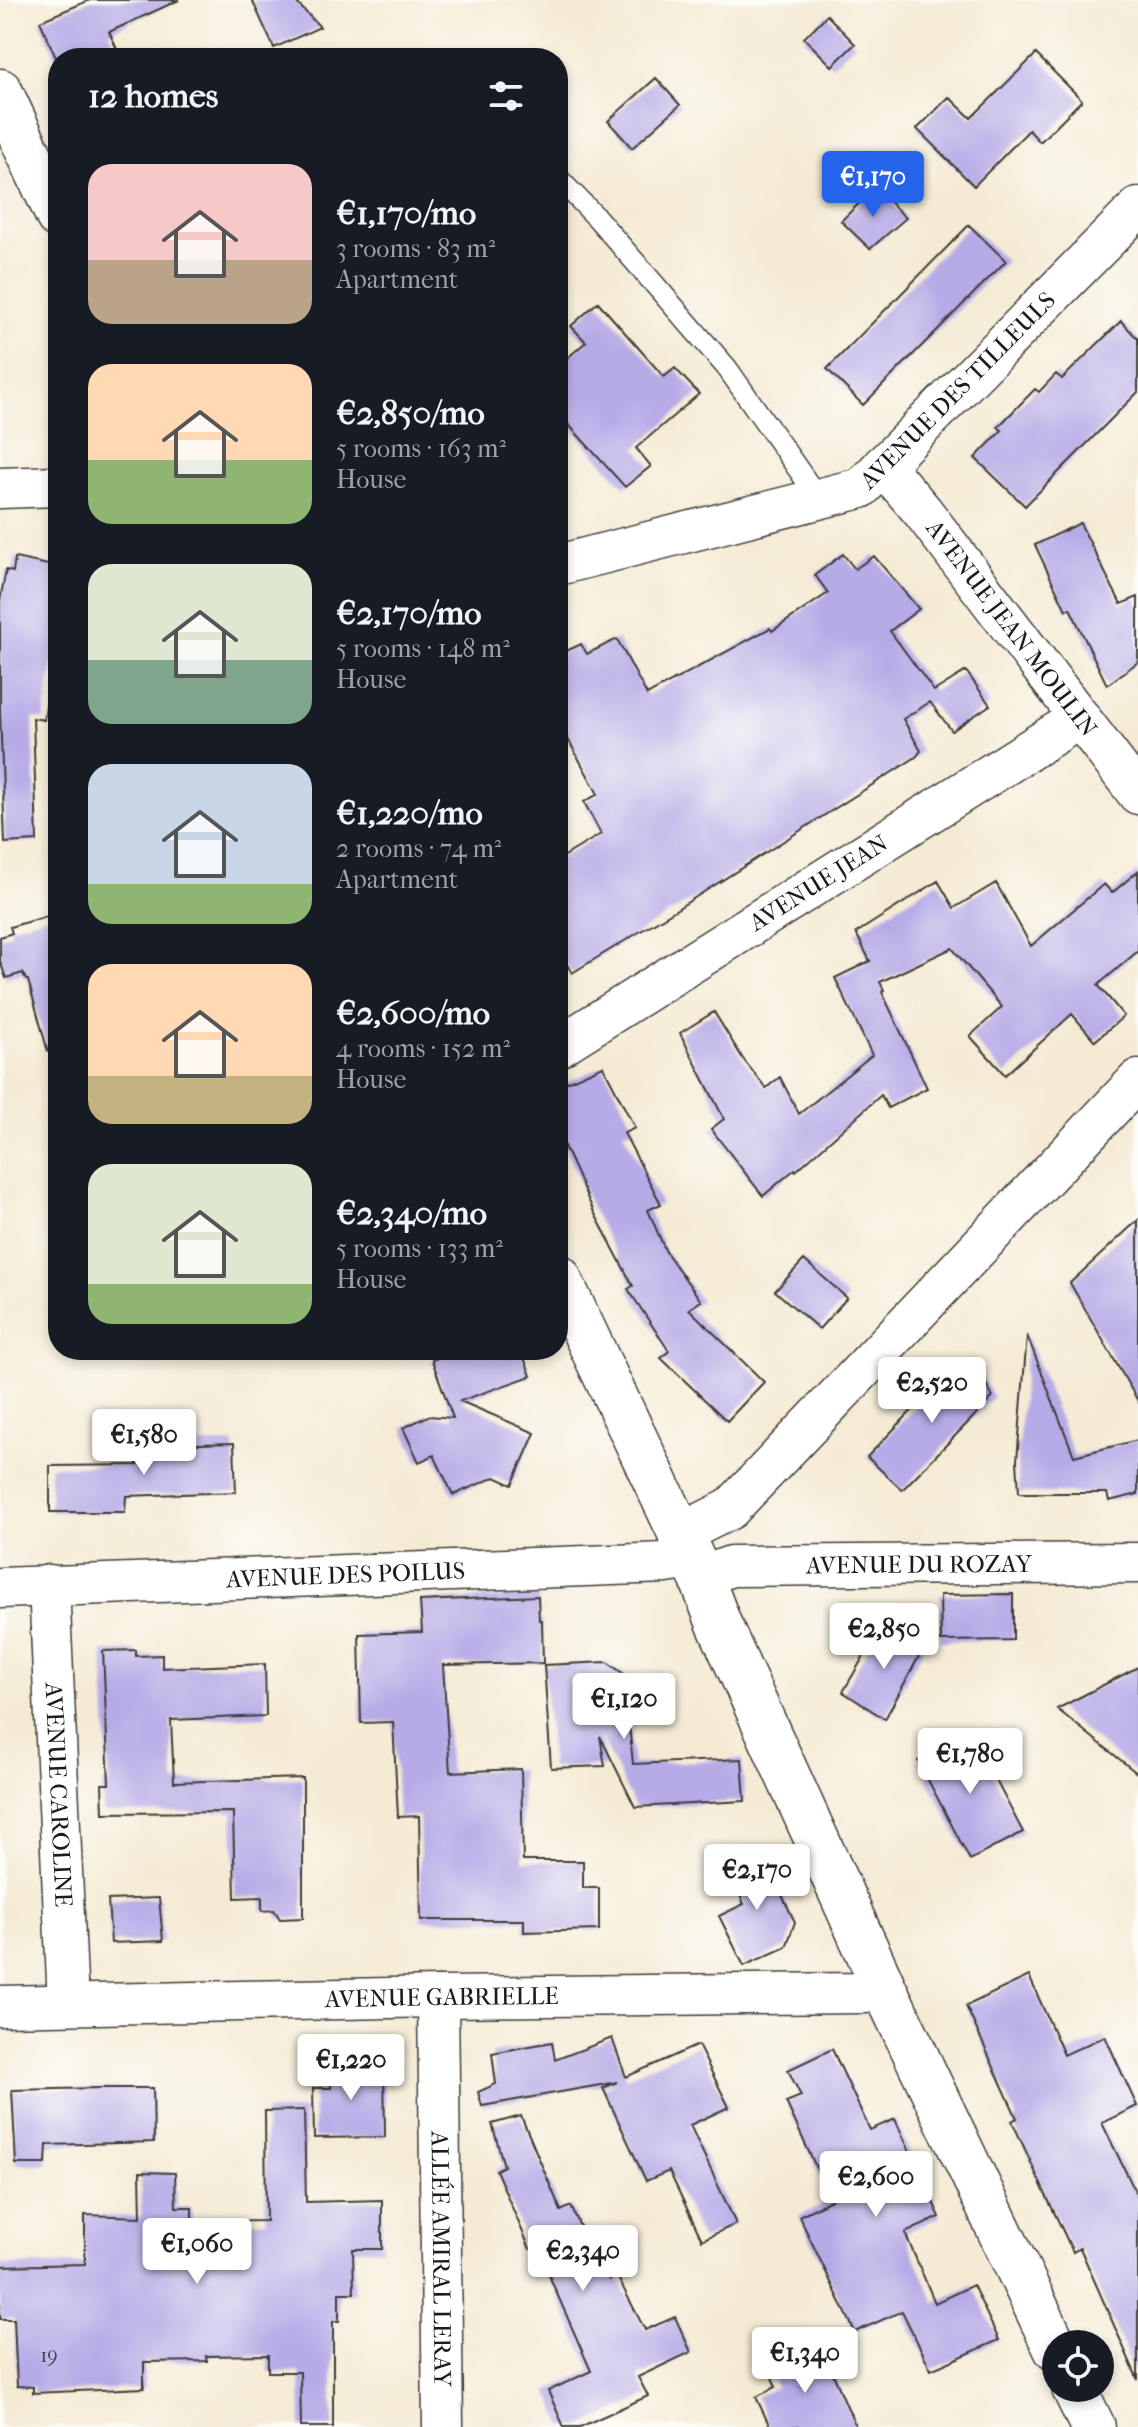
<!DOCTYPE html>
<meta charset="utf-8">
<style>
body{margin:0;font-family:"IM FELL French Canon",serif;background:#20242c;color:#f1f3f6;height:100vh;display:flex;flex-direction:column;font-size:30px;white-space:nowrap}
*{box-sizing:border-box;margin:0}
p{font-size:26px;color:#9ea1a6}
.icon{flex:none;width:44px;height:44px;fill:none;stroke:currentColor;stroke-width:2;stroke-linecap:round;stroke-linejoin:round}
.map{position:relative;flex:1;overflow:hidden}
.sheet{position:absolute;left:48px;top:48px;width:520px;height:1312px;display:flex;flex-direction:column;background:#171b24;border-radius:32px;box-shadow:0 4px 12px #0003}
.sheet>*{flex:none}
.buttons{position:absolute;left:1042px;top:2330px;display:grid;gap:16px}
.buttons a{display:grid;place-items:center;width:72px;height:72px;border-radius:50%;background:#171b24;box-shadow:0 4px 12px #0003;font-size:40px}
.price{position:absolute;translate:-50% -68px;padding:0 18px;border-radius:8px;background:#fff;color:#222;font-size:26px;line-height:52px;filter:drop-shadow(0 2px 4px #0008)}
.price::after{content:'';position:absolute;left:50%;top:48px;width:24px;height:18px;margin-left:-12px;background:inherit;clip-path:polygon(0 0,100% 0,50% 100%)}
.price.on{background:#2563eb;color:#fff}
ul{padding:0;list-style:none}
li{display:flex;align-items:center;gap:24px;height:200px;padding:0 40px}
li span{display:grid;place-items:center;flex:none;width:224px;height:160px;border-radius:24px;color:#555}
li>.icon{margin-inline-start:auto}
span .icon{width:96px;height:96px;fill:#fffc;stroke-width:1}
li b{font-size:34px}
h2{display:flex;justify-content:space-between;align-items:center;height:96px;padding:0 40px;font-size:34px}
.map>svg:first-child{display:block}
</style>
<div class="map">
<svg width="1138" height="2427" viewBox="0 0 1138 2427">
<rect width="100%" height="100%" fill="#fdfcf7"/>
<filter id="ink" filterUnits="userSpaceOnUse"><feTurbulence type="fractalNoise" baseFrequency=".0125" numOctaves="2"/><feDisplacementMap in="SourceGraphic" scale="16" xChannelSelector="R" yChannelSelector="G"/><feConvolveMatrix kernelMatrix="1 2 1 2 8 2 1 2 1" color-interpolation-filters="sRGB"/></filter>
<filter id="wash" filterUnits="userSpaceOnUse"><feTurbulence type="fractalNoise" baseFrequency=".006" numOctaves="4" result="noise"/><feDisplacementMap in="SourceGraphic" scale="32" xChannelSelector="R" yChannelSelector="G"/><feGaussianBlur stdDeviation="1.8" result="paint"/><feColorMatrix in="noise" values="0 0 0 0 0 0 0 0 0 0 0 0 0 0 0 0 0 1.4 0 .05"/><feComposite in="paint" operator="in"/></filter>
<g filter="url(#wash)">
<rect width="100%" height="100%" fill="#f5ebd5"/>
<g id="blocks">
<path fill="#b7abe7" d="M90,0h89l-70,32 12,26h-65l-16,-37z
M252,0h42l26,27 -46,21z
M827,15l28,29 -23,22 -28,-28z
M1036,54l46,46 -42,42 -11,-12 -55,56 -57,-57 32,-32 22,21z
M656,78l24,27 -48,43 -24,-27z
M875,188l31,30 -36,31 -29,-28z
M969,225l37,36 -143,144 -36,-36z
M598,302l66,75 11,-9 24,26 -63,54 15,18 -26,21 -67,-74v-47l28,-24 -15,-16z
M1121,321l17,18v53l-113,114 -50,-48 27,-28 -4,-3 37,-38 4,3 17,-18 6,5z
M1080,523l41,81 17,-7v65l-31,23 -37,-77 -4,2 -31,-65z
M843,554l12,15 19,-13 45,53 -29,22 44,60 32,-20 24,34 -38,26 -22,-29 -27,17 18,32 -5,6 -239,152 -105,64 -14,-23v-90l43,-26 -17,-32 14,-8 -40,-73v-66l23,-11 6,10 30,-15 30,56 123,-67 2,3 56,-38 -13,-18z
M15,558l43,9v59l-14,94 -11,-2 4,123 -32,2 -5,-131v-112l6,-30 7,2z
M1138,871v80l-40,34 26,31 -29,25 -23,-27 -67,61 -35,-39 32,-29 -50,-59 -72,34 4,8 -2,2 45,96 -39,20 -7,-13 -85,76 -1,-2 -32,27 -52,-67 13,-10 -44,-86 34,-21 29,47 23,29 14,-11 19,37 73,-59 -37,-77 35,-17 -14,-28 82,-52 16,27 42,-25 35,63 73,-62 8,9z
M58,913v138l-10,1 -20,-72h-2l-3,-7 -17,5 -6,-17v-24l12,-4 -2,-6z
M603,1066l32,62 -11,5 37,71 -13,6 18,42 35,49 -12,8 75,73 -37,39 -66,-63 8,-7 -41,-62 5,-3 -39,-74 -36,-79v-47z
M1138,1220v181l-68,-118z
M804,1260l43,38 -28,31 -44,-38z
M1027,1335l47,121 64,-16v54l-29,7 -2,-8h-88l-2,-32z
M461,1350h60l10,26 -71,25 75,32 -23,52 -17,-8 -42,18 -19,-40 -15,7 -16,-34 25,-12 25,2 -21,-58z
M973,1360l20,37 -91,93 -35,-33 82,-85z
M234,1443l2,49 -110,4 -1,16h-75v-46l88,-1 -8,-19z
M1013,1594v46l-72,1 -1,-46z
M538,1596l1,24h3l1,43 -100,2 7,107 71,-3 2,92h60v27h16v42l-75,2v-12h-103l-2,-104 -21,1 -5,-95 -32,1 -2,-89 63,-2 -2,-31z
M883,1623l41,24 -39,72 -42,-27z
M136,1650v6l26,-1v13l103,-4 1,52 -95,4 3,62 129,-4v140l-23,1 -6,-9 -12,1v-14l-27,1 -2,-86 -130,1 -1,-29h7l-6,-133z
M607,1662l17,12 9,90 109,-5 3,42 -110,6 -35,-71 5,30 -54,2 -7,-103z
M1138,1667v107l-81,-65z
M971,1733l52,99 -53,28 -52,-99z
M760,1850l35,72 -9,25 -42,19 -25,-50 25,-12 -17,-37z
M159,1898l4,43 -52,2 -3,-43z
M1029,1976l35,79 41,-19 32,70 -35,17 36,74v183l-58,-132 -7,4 -29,-61 -32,-70 5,-3 -51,-112z
M612,2038l14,39 72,-32 31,62 -39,18 46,99 -34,16 -33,-69 -23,10 -43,-93 14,-6 -135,24 -4,-14 18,-8 -4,-31 60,-11 3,18z
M832,2049l38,81 25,-11 45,98 -35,16 30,70 38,-18 26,55 -68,30 -29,-59 -47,21 -56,-116 32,-16 -45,-98 15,-6 -13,-26z
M384,2061l1,76 -71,1 -1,-50h18l-1,-26z
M101,2088h52l1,54 -107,3 -1,19h-30l-4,-74z
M304,2110l2,92 76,-2v49h-29l1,44h-15v28h-6v106h-32l-1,-55h-32v-17l-62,1 1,5 -63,1v26l-111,5v-6l-16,-1 -3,-67h-14v-53l85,-2v-49l56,2 -1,-45 35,1 1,34h16v15l74,-1 -1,-110z
M521,2116l40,95 10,-5 18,41 3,-1 17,34 8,-4 28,54 30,-13 16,35 -53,25 10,19 -68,31h-16l-16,-36 43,-20 -55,-125 -6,3 -34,-79 8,-4 -12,-42z
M821,2346l35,81h-86l-14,-30 20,-10 -7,-17z"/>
</g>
</g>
<g filter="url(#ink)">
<use href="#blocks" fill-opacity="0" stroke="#3d3b38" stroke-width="2"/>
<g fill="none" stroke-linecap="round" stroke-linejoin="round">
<defs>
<path id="lane" d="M558,178l39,40 130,150 92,131"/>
<g id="street">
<path id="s1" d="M883,465l40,47 215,282"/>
<path d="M0,488l58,-2"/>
<path id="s2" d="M558,565l303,-77 277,-280"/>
<path id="s3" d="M558,1047l522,-329"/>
<path d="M680,1534l50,-25 408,-429"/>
<path id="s4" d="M701,1577l30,-11 407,-3"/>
<path id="s5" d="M49,1585l19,419"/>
<path id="s6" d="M0,1588l666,-25 26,-4"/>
<path id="s7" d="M438,1997l5,430"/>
<path id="s8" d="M0,2006l438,-9 428,-4 19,-3"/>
</g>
<path id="secondary" d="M0,91l58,125
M558,1276l143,301 18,47 166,366 171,359
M1074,2388l19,39"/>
</defs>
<use href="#lane" stroke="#3d3b38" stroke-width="23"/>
<use href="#street" stroke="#3d3b38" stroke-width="43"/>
<use href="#secondary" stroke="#3d3b38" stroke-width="47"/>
<use href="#lane" stroke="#fff" stroke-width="20"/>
<use href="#street" stroke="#fff" stroke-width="40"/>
<use href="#secondary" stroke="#fff" stroke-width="44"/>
</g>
</g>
<g text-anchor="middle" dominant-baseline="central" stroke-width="7" stroke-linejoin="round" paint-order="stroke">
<g font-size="20" fill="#43404f">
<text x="49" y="2355">19</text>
</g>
<g font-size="24" fill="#1c1c1c" stroke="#fdfcf7">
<text stroke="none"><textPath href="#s2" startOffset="450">AVENUE DES TILLEULS</textPath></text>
<text stroke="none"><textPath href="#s1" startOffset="208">AVENUE JEAN MOULIN</textPath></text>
<text stroke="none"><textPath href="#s3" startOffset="308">AVENUE JEAN</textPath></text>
<text stroke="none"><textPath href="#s4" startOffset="220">AVENUE DU ROZAY</textPath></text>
<text stroke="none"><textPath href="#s6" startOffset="346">AVENUE DES POILUS</textPath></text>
<text stroke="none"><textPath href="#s5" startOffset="210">AVENUE CAROLINE</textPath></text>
<text stroke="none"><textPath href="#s8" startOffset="442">AVENUE GABRIELLE</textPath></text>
<text stroke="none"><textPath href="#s7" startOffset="262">ALLÉE AMIRAL LERAY</textPath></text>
</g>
</g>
</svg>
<div class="buttons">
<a><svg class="icon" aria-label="locate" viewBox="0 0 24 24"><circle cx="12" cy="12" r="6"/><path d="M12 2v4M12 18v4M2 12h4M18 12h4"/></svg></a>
</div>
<b class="price on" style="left:873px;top:219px">€1,170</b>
<b class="price" style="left:932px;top:1425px">€2,520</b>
<b class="price" style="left:144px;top:1477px">€1,580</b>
<b class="price" style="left:884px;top:1671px">€2,850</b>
<b class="price" style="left:624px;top:1741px">€1,120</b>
<b class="price" style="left:970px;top:1796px">€1,780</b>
<b class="price" style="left:757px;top:1912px">€2,170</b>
<b class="price" style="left:351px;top:2102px">€1,220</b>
<b class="price" style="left:876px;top:2219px">€2,600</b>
<b class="price" style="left:197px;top:2286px">€1,060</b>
<b class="price" style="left:583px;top:2293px">€2,340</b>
<b class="price" style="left:805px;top:2395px">€1,340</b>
<section class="sheet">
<h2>12 homes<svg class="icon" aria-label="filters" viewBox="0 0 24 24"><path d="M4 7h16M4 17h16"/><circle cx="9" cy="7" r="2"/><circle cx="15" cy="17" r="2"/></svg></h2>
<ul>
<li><span style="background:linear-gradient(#f6c9c9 60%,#b9a48a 0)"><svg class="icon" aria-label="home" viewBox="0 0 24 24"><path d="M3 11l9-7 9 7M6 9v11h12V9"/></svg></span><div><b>€1,170/mo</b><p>3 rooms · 83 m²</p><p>Apartment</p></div></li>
<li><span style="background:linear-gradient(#ffd9b3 60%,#8fb573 0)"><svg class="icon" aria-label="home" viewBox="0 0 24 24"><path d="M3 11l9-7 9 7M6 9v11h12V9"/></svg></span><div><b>€2,850/mo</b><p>5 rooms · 163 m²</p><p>House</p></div></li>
<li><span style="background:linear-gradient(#dfe7d0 60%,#7fa58c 0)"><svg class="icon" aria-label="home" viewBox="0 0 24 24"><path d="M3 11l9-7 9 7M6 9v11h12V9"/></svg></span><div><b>€2,170/mo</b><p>5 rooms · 148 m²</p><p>House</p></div></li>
<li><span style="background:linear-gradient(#c9d6e8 75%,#8fb573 0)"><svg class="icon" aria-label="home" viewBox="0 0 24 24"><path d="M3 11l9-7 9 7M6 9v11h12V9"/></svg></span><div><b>€1,220/mo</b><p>2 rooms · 74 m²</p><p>Apartment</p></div></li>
<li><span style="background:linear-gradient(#ffd9b3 70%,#c2b280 0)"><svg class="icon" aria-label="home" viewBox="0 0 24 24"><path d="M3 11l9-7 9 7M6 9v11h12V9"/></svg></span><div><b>€2,600/mo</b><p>4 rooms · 152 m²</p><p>House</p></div></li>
<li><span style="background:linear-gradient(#dfe7d0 75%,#8fb573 0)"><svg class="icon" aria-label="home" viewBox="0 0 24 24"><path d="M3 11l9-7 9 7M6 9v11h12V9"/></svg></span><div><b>€2,340/mo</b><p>5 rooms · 133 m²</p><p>House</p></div></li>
</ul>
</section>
</div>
